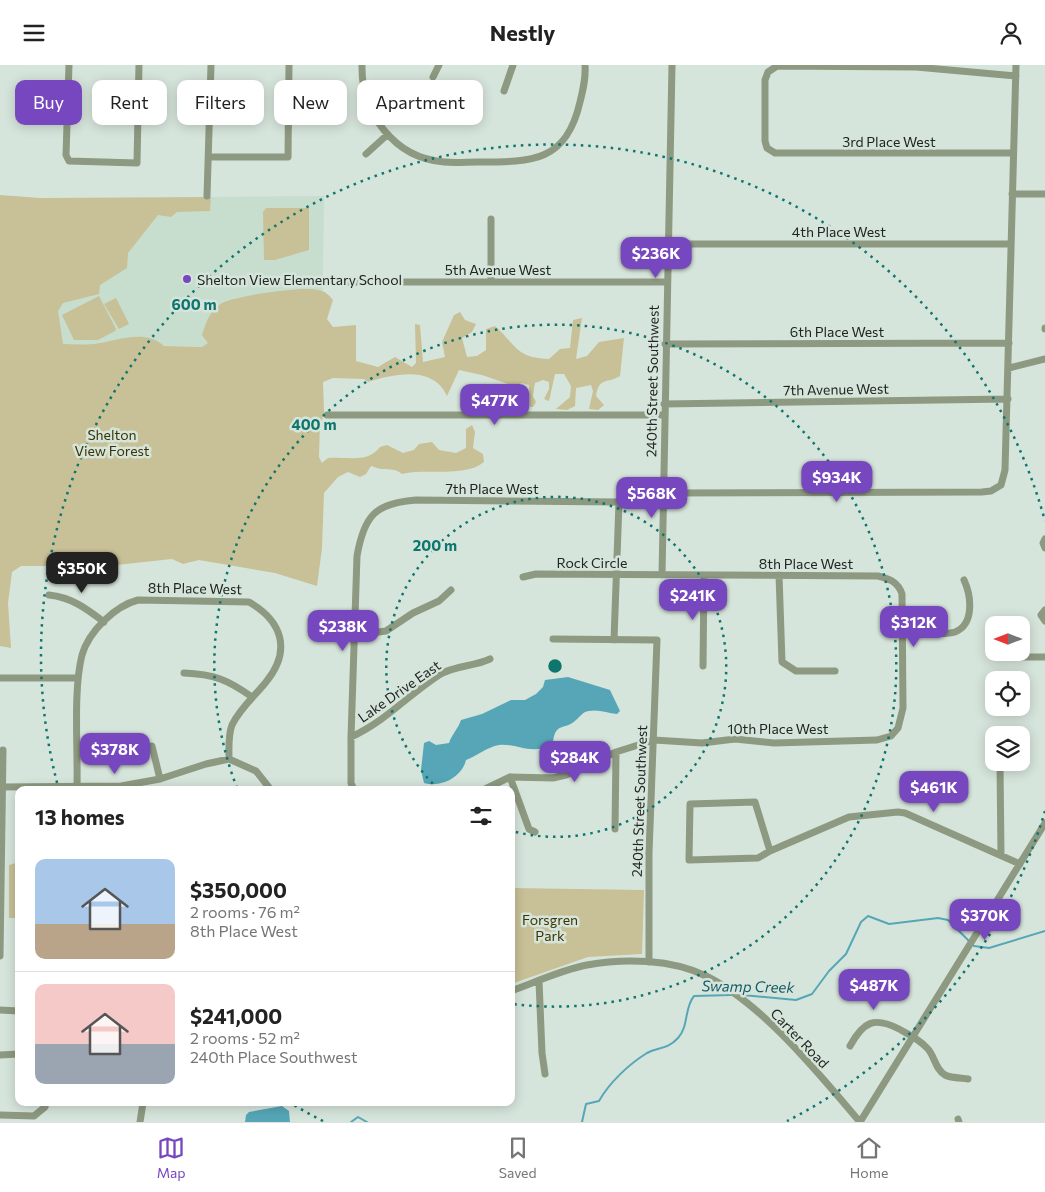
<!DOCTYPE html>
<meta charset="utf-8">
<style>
body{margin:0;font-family:Commissioner,sans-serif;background:#f6f6f6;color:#222;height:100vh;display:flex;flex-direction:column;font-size:19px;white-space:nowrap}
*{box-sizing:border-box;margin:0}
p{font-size:16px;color:#767676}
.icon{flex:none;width:28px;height:28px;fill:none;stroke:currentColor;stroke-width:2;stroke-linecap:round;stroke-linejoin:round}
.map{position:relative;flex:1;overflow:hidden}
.details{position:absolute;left:15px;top:721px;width:500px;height:320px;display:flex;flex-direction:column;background:#fff;border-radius:10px;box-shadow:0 2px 12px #0003}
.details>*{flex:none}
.guide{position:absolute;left:15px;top:15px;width:500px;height:45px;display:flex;gap:10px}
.needle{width:32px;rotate:270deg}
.tools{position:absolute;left:985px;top:551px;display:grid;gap:10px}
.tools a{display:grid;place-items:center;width:45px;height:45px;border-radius:10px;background:#fff;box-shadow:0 2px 12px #0003;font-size:25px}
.price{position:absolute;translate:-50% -42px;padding:0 11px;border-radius:10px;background:#7747bf;color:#fff;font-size:16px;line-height:32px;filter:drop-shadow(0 1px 2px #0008)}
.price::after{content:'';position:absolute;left:50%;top:30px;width:15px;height:11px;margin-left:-8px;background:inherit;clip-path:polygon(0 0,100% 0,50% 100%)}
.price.selected{background:#222;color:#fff}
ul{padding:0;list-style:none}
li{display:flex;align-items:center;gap:15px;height:125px;padding:0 20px}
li+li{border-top:1px solid #e0e0e0}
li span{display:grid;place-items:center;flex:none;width:140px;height:100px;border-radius:10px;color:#555}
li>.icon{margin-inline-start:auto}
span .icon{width:60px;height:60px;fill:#fffc;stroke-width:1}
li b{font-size:21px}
h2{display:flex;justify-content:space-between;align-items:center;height:60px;padding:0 20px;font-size:21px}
.tag{padding:0 18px;border-radius:10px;background:#fff;box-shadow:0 2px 12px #0003;font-size:18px;line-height:45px}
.tag.selected{background:#7747bf;color:#fff}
header{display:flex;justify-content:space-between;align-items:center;height:65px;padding:0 20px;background:#fff;font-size:22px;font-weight:700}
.menu{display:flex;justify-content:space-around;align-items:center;height:70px;border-top:1px solid #e0e0e0;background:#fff;font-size:14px;color:#767676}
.menu a{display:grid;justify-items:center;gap:2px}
.menu .selected{color:#7747bf}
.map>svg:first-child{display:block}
</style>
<header><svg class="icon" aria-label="menu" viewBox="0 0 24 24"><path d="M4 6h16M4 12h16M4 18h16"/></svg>Nestly<svg class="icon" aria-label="person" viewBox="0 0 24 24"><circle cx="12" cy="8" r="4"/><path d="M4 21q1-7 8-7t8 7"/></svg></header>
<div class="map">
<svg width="1045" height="1057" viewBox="0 0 1045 1057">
<rect width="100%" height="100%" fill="#d6e5db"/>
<path fill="#c7ddce" d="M324,131l-2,153 -272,-5 3,-131 157,-2 1,-14z"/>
<path fill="#c8c096" d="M0,130l40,3 171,-1 -1,14 -33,1 -6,5 -13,-2 -30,38 -1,15 -27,17 -1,9 -36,9 -5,8 5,33c10,0 21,1 31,0 22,-3 51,-16 70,2l38,1 6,-4 -6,-8c4,-13 8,-25 20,-32 14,-7 80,-17 96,-13 7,1 10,4 15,10l-6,19 6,8 23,-2v36l22,6 17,-10 17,10 4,-4 -1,-39 5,1 3,37 22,-5 -3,-15 12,-27 6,-3 5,8 11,4 -4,8 -10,6 5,19 10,-1 9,-6v-21l9,-3c22,20 21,32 54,33l11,-10 10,-1 3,-28 9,-2 -6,41 11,-3 12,-14 25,-4 -4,38c-12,8 -21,0 -24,20l8,9 -6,5 -9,-1 4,-18 -2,-6 -15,3 -1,18 -8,4 -11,-1 14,-12 1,-11 -7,-12h-9l-6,27 -5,-2 5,-10v-7l-6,-2 -8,3 -2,13 3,6 -3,5h-3l-1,-22 -7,-2 -8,3 -1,18 -5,-1v-19l-26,-9 -23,-5 -12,26c-14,-31 -53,-22 -79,-14l-4,-3 -31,-1 -10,4 1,30 -2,9h-2l-1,36 3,6 6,-5c19,-2 39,6 52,-11l7,-2 16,8 11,-3 5,-6 13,-2 7,8 17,3 10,-5v-19l6,-4 3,7 -2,16 10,6 1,8c-19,16 -59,6 -82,12 -8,-6 -11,-4 -19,-5 -4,0 -8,-2 -12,-3l-5,8 -6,3 -12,-5 -10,5 -14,16 -2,55 -5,38 -42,-13 -76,-13 -16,4 -11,-5 -65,7h-86l-9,6 -4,31 3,45 -11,-2z
M266,143h43v42l-34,10h-11l-1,-48z
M99,231l17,33 -1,2 -17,9h-24l-12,-25z
M116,233l13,26 -10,5 -15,-25z
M19,797v56h-10v-53z
M511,823l133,2 -2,64 -54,3 -77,27z"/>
<path fill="#56a6b7" d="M568,612l42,13 10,21 -3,3c-9,-1 -19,-5 -28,-3 -7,1 -8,5 -13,9 -11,11 -21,1 -23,23 -20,14 -35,0 -54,2 -12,2 -22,11 -33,15 -4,17 -25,28 -42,23l-3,-13 3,-27 5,-2 7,4 13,-2c3,-9 9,-14 12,-23l21,-6 29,-14h14l11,-6 7,-7 2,-7z
M282,1041l7,5 1,11h-45l1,-7 3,-3z"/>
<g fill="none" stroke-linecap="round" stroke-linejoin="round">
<path stroke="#56a6b7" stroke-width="2" d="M742,930l54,5 16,-6 17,-23 17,-17 15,-32 7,-6 21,8 49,-6 10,2 26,26 15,2 56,-17
M351,1057l7,-5 9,5
M582,1057l4,-18 13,-3c10,-18 30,-37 48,-48 11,-6 20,-3 31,-15 11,-12 6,-30 16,-42l38,-1"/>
<path stroke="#8e9981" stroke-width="7" d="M69,0l-3,90 3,6 68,2 2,-98
M362,0c-1,48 32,93 82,97 11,1 23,0 34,0 53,0 88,1 102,-60 3,-12 6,-24 5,-37
M433,12l6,-12
M504,26l9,-26
M1013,88h-238l-8,-5 -2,-7v-61l3,-8 9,-6 139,1 100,9
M366,89l21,-19
M209,92h79l1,-92
M1012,129h33
M207,131l4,-131
M668,179h343
M330,217h336
M491,217v-63
M1045,263v1
M665,279l344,-1
M1009,303l36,-9
M664,339l344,-5
M327,350h337
M664,428l318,-1 9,-1 10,-6 4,-15 11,-405
M1045,474l-2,4 2,5
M662,510l10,-510
M779,510l3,87 14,9h39
M49,530c22,2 38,14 55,27
M1045,545l-4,5 4,6
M903,566c13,1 41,5 52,1 20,-8 16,-37 9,-52
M355,570l31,-4 27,-18 26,-12 12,-11
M553,574l104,1 -8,213v109
M1019,592h26
M703,601l1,-90
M184,608c30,1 44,7 68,24
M0,613h78
M351,672c35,-16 57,-42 88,-62 16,-10 34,-8 51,-16
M152,681l8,33
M1000,700l1,90
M510,712l19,52 6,3
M77,721c1,-37 -4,-96 5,-131 7,-24 33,-49 56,-55l111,2c33,19 43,48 17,80 -11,14 -26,26 -34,43 -4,10 -3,24 -3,34
M0,722l121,-1 39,-7 46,-15 23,-5 27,12 15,19
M354,725l-3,-7v-46l6,-181c7,-40 18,-53 59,-56l203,2 -5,138
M483,725l27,-13 43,1 13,-3 50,-23 38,-12 48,3 33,-4 39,4 103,-3 14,-4 7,-8 5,-20 -1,-114c-4,-12 -12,-15 -24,-18l-342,-2 -13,3
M755,737l15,49 -12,7 -69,2 1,-56z
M615,764l1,-77
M770,786l79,-34 49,-5 7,1 115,51
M0,891l3,-206
M539,916l3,72 3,21
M511,926c25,-9 50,-21 76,-26 37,-7 85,-6 119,11 57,28 113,98 154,146
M0,945l19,1
M850,981c13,-24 24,-30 49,-17 11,6 21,11 29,20 7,8 7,20 17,26 6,3 16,3 23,4
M0,990l19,-1
M0,1050l34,1 11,-9
M958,1054l1,3
M140,1057l3,-19
M860,1057l185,-299"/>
</g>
<g fill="none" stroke="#0f766e" stroke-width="2.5" stroke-dasharray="2.5 5">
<path d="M438 724A170 170 0 1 1 512 766"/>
<path d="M237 723A341 341 0 1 1 513 939"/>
<path d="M1045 746A511 511 0 0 1 787 1056M323 1056A511 511 0 0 1 292 1039M59 725A511 511 0 0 1 1045 456"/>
</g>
<circle fill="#7747bf" stroke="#d6e5db" stroke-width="2" cx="187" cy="214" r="5"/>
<g text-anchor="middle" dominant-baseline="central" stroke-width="5" stroke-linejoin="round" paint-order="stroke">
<g font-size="14" fill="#202521" stroke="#d6e5db">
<text x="889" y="76">3rd Place West</text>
<text x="839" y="166">4th Place West</text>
<text x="498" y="204">5th Avenue West</text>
<text x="837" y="266">6th Place West</text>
<text transform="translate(652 316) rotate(-89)">240th Street Southwest</text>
<text transform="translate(836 324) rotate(-1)">7th Avenue West</text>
<text x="492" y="423">7th Place West</text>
<text x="592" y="497">Rock Circle</text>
<text x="806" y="498">8th Place West</text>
<text transform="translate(195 523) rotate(1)">8th Place West</text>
<text transform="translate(399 626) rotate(-35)">Lake Drive East</text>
<text x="778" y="663">10th Place West</text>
<text transform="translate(639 736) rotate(-88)">240th Street Southwest</text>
<text transform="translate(800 973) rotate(46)">Carter Road</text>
</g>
<g font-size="14" fill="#202521" stroke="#d6e5db" text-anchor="start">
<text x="197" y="214">Shelton View Elementary School</text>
</g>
<g font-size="14" fill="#3c3300" stroke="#d6e5db">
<text x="112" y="369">Shelton<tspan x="112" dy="16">View Forest</tspan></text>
<text x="550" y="854">Forsgren<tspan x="550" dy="16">Park</tspan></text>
</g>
<g font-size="15" font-style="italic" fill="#175a67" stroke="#d6e5db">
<text transform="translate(748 921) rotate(1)">Swamp Creek</text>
</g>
</g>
<circle cx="555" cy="601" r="8" fill="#0f766e" stroke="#d6e5db" stroke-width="2.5"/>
<g font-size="15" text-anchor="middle" font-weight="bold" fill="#0f766e" stroke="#d6e5db" stroke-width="5" stroke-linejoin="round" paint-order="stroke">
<text x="194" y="245">600 m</text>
<text x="314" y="365">400 m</text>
<text x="435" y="486">200 m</text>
</g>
</svg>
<div class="tools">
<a><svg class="needle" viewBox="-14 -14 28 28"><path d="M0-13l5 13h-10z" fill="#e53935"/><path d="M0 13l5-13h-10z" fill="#767676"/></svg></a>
<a><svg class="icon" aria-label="locate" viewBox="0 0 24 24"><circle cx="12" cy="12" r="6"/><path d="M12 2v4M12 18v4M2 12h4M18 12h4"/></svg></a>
<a><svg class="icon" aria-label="layers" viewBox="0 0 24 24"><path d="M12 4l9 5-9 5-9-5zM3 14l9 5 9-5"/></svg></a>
</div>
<b class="price" style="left:656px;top:214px">$236K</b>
<b class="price" style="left:495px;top:361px">$477K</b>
<b class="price" style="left:837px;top:438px">$934K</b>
<b class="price" style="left:652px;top:454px">$568K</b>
<b class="price selected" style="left:82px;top:529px">$350K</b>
<b class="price" style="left:693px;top:556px">$241K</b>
<b class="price" style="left:914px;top:583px">$312K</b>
<b class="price" style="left:343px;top:587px">$238K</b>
<b class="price" style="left:115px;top:710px">$378K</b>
<b class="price" style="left:575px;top:718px">$284K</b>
<b class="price" style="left:934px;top:748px">$461K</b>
<b class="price" style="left:985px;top:876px">$370K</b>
<b class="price" style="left:874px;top:946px">$487K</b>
<div class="guide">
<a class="tag selected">Buy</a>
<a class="tag">Rent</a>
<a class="tag">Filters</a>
<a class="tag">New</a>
<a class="tag">Apartment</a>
</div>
<section class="details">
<h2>13 homes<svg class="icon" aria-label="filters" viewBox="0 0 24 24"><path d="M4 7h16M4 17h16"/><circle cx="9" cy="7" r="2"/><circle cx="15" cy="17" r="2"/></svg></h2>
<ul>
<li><span style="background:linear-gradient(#a9c7e8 65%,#b9a48a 0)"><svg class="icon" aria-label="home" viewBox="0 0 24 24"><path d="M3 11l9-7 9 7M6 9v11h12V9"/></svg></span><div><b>$350,000</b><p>2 rooms · 76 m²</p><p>8th Place West</p></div></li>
<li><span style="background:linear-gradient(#f6c9c9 60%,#9aa5b1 0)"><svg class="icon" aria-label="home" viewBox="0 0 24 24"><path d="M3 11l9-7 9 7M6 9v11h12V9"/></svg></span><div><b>$241,000</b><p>2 rooms · 52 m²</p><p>240th Place Southwest</p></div></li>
</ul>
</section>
</div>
<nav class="menu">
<a class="selected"><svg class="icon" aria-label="map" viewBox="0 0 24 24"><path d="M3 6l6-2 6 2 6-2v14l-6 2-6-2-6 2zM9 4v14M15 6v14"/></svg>Map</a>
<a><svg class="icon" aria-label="saved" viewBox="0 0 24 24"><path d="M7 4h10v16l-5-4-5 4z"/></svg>Saved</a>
<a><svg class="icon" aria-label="home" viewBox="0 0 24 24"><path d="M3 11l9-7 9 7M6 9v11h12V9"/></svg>Home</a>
</nav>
